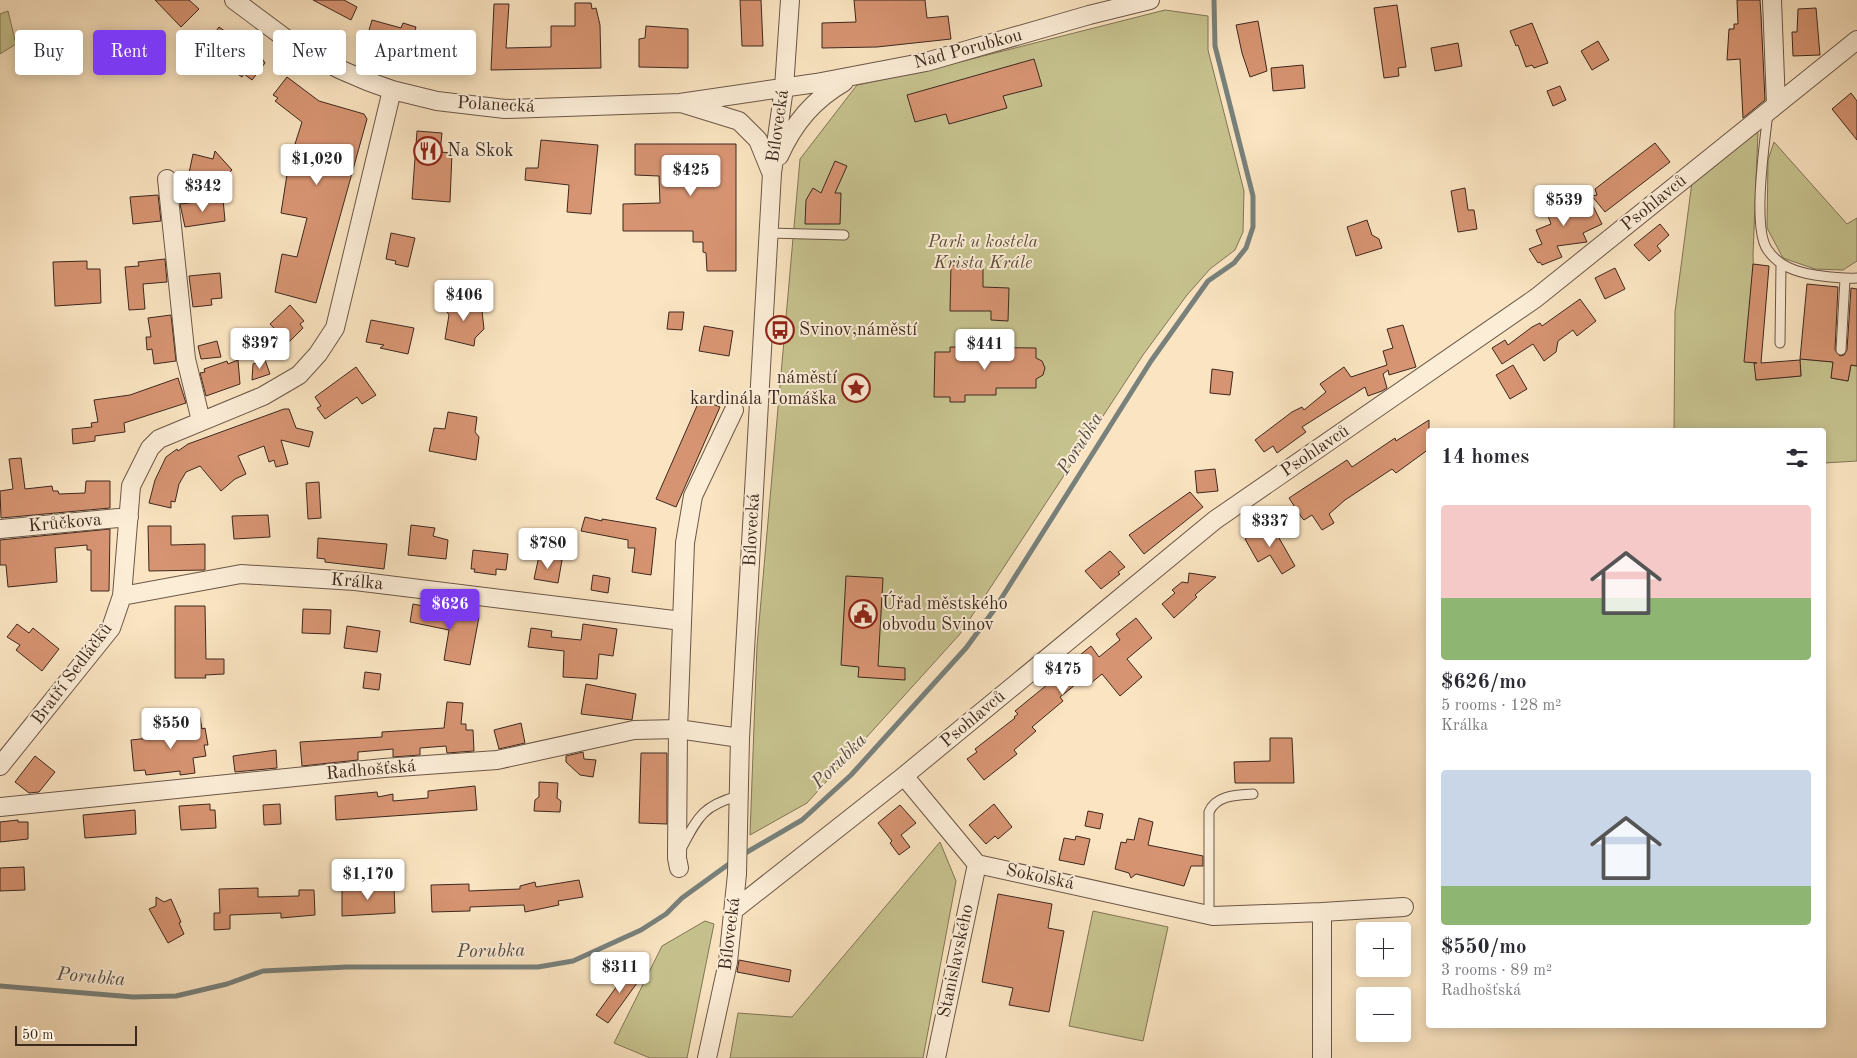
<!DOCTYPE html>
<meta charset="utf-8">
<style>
body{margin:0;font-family:"Old Standard TT",serif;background:#f7f7f7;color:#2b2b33;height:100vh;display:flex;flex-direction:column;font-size:19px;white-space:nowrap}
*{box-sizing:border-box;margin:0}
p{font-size:16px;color:#7c7c81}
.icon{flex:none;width:28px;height:28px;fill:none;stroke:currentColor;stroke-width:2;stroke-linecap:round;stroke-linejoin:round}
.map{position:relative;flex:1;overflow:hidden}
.details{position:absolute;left:1426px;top:428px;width:400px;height:600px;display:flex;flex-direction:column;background:#fff;border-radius:5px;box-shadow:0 2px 12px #0003}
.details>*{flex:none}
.top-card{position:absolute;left:15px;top:30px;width:475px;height:45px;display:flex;gap:10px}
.controls{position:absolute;left:1356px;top:922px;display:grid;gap:10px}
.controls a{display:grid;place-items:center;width:55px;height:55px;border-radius:5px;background:#fff;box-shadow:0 2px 12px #0003;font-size:25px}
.scale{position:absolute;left:15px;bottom:12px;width:122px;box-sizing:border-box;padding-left:5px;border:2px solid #3d281e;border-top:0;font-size:14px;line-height:18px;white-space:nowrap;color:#3d281e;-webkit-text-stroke:4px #fcedd7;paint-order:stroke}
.price{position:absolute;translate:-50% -42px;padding:0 11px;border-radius:5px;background:#fff;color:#222;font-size:16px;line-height:32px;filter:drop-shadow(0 1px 2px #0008)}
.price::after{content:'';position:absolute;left:50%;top:30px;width:15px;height:11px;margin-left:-8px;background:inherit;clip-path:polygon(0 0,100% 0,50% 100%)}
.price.active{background:#7c3aed;color:#fff}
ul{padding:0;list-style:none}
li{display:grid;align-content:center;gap:10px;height:265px;padding:0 15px}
li span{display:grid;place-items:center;height:155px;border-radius:5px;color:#555}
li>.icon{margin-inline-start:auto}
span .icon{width:90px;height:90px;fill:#fffc;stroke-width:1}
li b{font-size:21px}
h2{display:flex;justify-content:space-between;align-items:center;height:60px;padding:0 15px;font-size:21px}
.chip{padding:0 18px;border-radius:5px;background:#fff;box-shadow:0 2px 12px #0003;font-size:18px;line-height:45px}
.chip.active{background:#7c3aed;color:#fff}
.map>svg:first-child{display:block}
</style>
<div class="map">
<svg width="1857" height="1058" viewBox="0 0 1857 1058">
<rect width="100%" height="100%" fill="#fae4c1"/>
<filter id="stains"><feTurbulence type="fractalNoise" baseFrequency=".004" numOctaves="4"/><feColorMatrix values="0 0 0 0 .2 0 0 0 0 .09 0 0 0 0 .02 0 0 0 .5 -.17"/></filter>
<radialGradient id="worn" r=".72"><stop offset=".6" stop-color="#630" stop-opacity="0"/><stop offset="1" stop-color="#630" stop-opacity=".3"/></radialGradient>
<path fill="#c6c28e" stroke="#827556" d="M1165,10l43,6v34l36,141 -1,41 -8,18 -25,19 -23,26 -44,60 -183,279 -153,169 -57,32 7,-189 43,-487 57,-74 75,-16z
M8,11l8,33 -16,10v-40z
M1758,131l-5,124 3,125 45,-4 -1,-17 33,3 -2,16 17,3 3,-16 6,1v95l-33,2v-33h-150l1,-118 17,-130z
M1774,142l73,82 10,-6v43l-14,9 -28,-1 -32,-11 -16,-30 1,-68z
M940,842l16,39 -33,177h-193l8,-45 54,4z
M1093,911l75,16 -25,114 -74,-15z
M705,921l9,3 -27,134h-37l-36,-15 48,-97z"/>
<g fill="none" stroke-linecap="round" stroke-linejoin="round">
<path stroke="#78817c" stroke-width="5" d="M742,855l60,-35 49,-45 115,-127 28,-38 157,-249 57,-80 26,-18 12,-15 7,-21v-31l-38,-150 -1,-46
M0,986l133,11 43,-1 51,-12 36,-13 84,-4h191l35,-6 68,-31 25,-16 16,-16 51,-37"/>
</g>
<path fill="#d79472" stroke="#3d281e" d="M155,0h34l10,9 -18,18z
M313,0h31l13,7 -6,13z
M740,0h21l2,46h-21z
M854,0h71l2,18 21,-2 3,23 -74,8 -55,1v-25l34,-1z
M1737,0h23l1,15 4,85 -22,18 -3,-59 -13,1 2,-31h5v-5h4z
M575,3h16l1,6 4,-1 4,17 1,43 -110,2 3,-66h15l-3,44 45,-1v-21h24z
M1397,5l9,62 -8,1 1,8 -15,2 -10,-70z
M1816,8l4,47 -27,1 -1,-24h5l1,-23z
M372,20l29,8 2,-5 13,4 -11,39 -43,-12z
M1258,21l9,50 -17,6 -8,-24 -6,-28z
M1532,23l16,40 -14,5 -2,-3 -6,2 -8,-22 -2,1 -6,-15z
M646,26l42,3v39l-49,-1v-28l6,-1z
M219,27l42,30 4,6 -13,17 -8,-6 -2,3 -22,-15 -7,9 -11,-8 7,-9 -3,-2 4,-4 -4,-3z
M1598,41l11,19 -17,10 -11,-19z
M1458,43l4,23 -27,5 -4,-23z
M1034,59l8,27 -39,10 4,12 -58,16 -3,-10 -31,8 -8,-27z
M1303,65l2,23 -32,3 -2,-23z
M287,77l32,24 45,13 3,5 -51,184 -41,-11 7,-38 15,3 10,-39 -26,-5 7,-45 26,8 6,-23 -25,-9 7,-22 -27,-21 3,-3 -5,-3z
M1560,86l6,14 -13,6 -6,-15z
M1851,93l6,8v39l-25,-31z
M417,131l25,2 -2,19 12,1 -2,49 -38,-3z
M541,140l57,5 -7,69 -24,-2 2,-27 -44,-5 1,-12h12z
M1655,143l15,19 -65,50 -13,-16 5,-1 -2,-6z
M635,144h101v127h-29l-1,-18 -3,-1v-10h-10v-11h-70v-27l37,-1 -1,-27 -24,-1z
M215,151l17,19 -12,10 -31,-7 4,-19 20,5z
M835,161l12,5 -12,27h6l-1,31h-35l1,-24 7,-12 8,5z
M1465,188l3,22h6l3,19 -19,3 -7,-41z
M1556,194l2,6 11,-5 4,9 16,-6 13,26 -19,9 4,9 -30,4 5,11 -20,8 -2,-3 -2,1 -9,-14 13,-5 -6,-14 15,-6 -9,-24z
M158,195l3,26 -28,3 -3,-27z
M223,199l2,22 -40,6 -5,-23z
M1367,220l5,15 7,4 3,9 -26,8 -9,-29z
M1660,224l9,11 -12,11 4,5 -12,10 -15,-16z
M391,233l24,5 -7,29 -13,-3 1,-3 -10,-2z
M165,259l2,23 -24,2 2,25 -16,1 -4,-43 14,-1 -1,-4z
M87,261v8h13l1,34 -46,3 -2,-44z
M1753,264l16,2 -8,97 39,-3 1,16 -45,4 -2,-17h3l-13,-1z
M951,265l32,1v21l26,1 -1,33 -17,-1v-9h-41z
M1615,268l10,21 -20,10 -10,-21z
M220,273l2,25 -11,1 1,6 -19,2 -4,-31z
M1807,284l31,3 -3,63 5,6 4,-1 3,-5 4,-62 6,1v77l-6,-1 -3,16 -17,-3 2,-16 -33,-3z
M461,293l4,6 5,1 4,9 8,2 2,18 -9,9 -1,8 -29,-7 4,-24 -2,-3 3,-2 2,-13h5z
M1580,299l16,22 -19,15 -4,-6 -15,11 -2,11 -12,9 -11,-17 -31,20 -10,-16 13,-8 3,5 24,-18 8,-4 2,3z
M290,305l14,16 -4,3 3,4 -15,15 -18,-19z
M669,312h15l-2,18 -15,-1z
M171,315l5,46 -22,3 -2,-15 -5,1 -1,-13h5l-3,-19z
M371,320l43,8 -6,26 -28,-6 4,-3 -18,-3z
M1403,325l13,42 -27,8 -1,-5 -5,4 4,14 -5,3 -14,5 -3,-9 -63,40 4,5 -29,21 -4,-7 -9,6 -9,-12 37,-28 10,-5 2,3 22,-18 -6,-8 24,-17 7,10 36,-12 -4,-14 10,-3 -6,-19z
M704,326l29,5 -4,25 -30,-5z
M217,341l4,16 -20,2 -3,-13z
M950,347l86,1v10l6,3 3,7 -2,7 -7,4v9h-40v7h-31v7h-15v-5h-16l1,-45h15z
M238,360l2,24 -34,12 -6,-23 5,-1 -1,-3 23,-8 1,3z
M265,360l5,14 -18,6 1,-16z
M1513,365l14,24 -17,10 -14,-24z
M356,367l20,28 -14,9 -5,-7 -32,22 -8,-11 4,-2 -6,-9z
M1212,369l21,3 -3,23 -20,-2z
M178,378l8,25 -62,20 1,9 -30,4v5l-22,3 -1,-15 20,-2 -1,-4 7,-1 -4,-22 36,-5z
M700,399l20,8 -44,100 -20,-8z
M284,409h5l7,19 17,4 -4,15 -28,-7 7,24 -12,3 -2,-7 -5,2 -5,-16 -26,10 8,18 -11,5 -14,12 -21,-25 -14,6 -7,12 -4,18 -4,-1v7l-22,-5 6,-23 11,-23 11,-8 1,2 10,-7z
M448,412l29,5 -2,15 4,5 -3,23 -47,-9 5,-23 11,1z
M1429,420v29l-33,24 -4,-4 -47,31 -16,14 5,9 -12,7 -10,-15 -8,5 -2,-2 -13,-20 58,-38 5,7 43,-29 1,3z
M21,458l4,31 27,-3 1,5h5l1,3 26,-1 1,-12h24v27l-109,10 -1,-27 13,-2 -4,-30z
M1215,469l3,22 -21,2 -2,-22z
M319,482l2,36 -13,1 -2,-36z
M1190,492l13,15 -59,47 -15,-19z
M268,515l2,22 -36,2 -2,-23z
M585,517l17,4v-2l54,9 -5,47 -19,-3 3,-24h-7v-8l-47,-9z
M1271,524l24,42 -13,8 -12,-19 -12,7 -13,-23z
M411,525l24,3 -2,8 15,4 -2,19 -38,-4z
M148,526h23v19l34,-1v26l-56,1z
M110,529l-1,62h-18v-41h-4v-5l-32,3 2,34 -49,5 -2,-22h-6v-25z
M318,538l69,6 -3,25 -59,-7v-3l-8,-1z
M473,550l35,4 -2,16 -10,-1v6l-22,-3 1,-3h-4z
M1110,551l15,16 -7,5 2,2 -19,15 -16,-18z
M539,556l23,4 -4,23 -24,-4z
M1189,573l27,4 -21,18 2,2 -23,21 -12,-14 13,-11 -3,-3 10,-8 6,1z
M593,575l17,3 -2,15 -17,-3z
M846,576l37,2 -5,88 27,2v12l-47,-3 1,-10 -18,-2z
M413,604l66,13 -9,48 -26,-5 5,-30 -39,-8z
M175,606h30l1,53h18v15l-19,1 1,3h-31z
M303,609l28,1 -1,24 -28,-1z
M1136,618l16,20 -25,21 15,18 -22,19 -18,-22 -11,9 -6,-6 -25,20 3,4 -31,26 4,4 -22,19 3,4 -33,26 -17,-21 10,-7 -2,-3 40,-31 -1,-1 4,-3 -3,-3 66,-54 -1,-2 11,-9 8,11 21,-17 -4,-6z
M17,624l12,9 4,-5 26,21 -17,22 -26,-21 4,-5 -13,-8z
M583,624l34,5 -4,27 -14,-2 -2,25 -34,-2 1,-26 -36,-4 3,-19 21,3 -1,6 30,3z
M347,626l33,5 -3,21 -33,-4z
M365,672l16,2 -2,16 -16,-2z
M586,684l50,10 -4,26 -51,-6z
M447,702l16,1 -2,21h5v6h7l1,21 -27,2 -1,-7 -26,2v7l-27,2v-8l-35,3v8l-56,6 -2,-24 82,-5v-5l62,-4z
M200,717l2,12 3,-1 3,17h-4l2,11 -13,2 2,15 -15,2v-4l-34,4 -1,-5 -11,1 -3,-31 47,-5v-3l3,-1 -1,-11z
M521,723l4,20 -26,6 -5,-19z
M1270,738h22l2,45h-59l-1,-21 36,-1z
M276,750l1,18 -42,4 -2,-16z
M583,752l1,7 12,1 -3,17 -13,-2 -14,-13v-6z
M641,753h26v71l-28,-1z
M35,756l20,16 -16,20 -10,1 -14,-11z
M539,782l19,1 -1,15 4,3 -1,11 -26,-1 1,-11 4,-3z
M475,786l2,24 -141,10 -1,-24 42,-4 1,5 15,-3v7l35,-3v-7z
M210,804v6h5l1,18 -35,2 -2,-24z
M280,804l1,20 -17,1 -1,-20z
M994,804l18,23 -14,12 -3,-3 -9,8 -17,-19z
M900,805l16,18 -15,12 9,12 -11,8 -9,-12 2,-2 -14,-18z
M135,810l1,24 -51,4 -2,-23z
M1088,811l15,3 -3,15 -15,-3z
M1139,818l14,4 -5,23 55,11v10h-12l-7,20 -48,-12 -5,4 -2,-5 -14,-4 6,-27 5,1 1,-4 7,1z
M18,820v2h10v17l-28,3v-20z
M1076,836l14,3 -6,26 -25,-5 5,-22 11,2z
M24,867l1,23 -25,1v-23z
M579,880l4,17 -25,4 1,4 -34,7 -1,-7 -54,2v4l-38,1 -1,-27 38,-1v7l51,-2v-3l15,-4 1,5z
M361,886v2l33,-1 1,26 -53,3v-29z
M258,888v9l41,-1v-6h15l1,25 -34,3v-5l-51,2v14l-16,1v-17h6l-1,-24z
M998,894l54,10 -4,24 16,3 -15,81 -40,-7 4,-17 -31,-6z
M156,897l8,5 7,-3 10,23 -2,1 5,11 -16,9 -19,-34 7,-3z
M739,960l52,10 -2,12 -52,-10z
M633,964l12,8 -37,51 -12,-8z"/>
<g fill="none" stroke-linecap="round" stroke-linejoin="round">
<defs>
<path id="service" d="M1768,112c-3,29 -16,114 -1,137 11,17 29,23 48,26 15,2 28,4 42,3
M769,233l75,2
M1780,343l1,-79
M1841,350l4,-71
M681,849c17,-32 21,-43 57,-53
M1209,915v-103c7,-17 28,-17 44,-18"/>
<path id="minor" d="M234,0l55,41 50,28 28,12 25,9 45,11 68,8 175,-6 136,-20 110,-21 163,-47 61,-15
M1772,0l4,105
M684,104l55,17 19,19 13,32
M779,156c15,-33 34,-56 65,-74
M167,179l19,180 15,62
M0,529l129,-12
M122,596l119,-22 114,7 327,40
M0,766l111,-138 11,-32 9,-110 19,-38 9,-9 104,-43 36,-21 19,-21 17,-26 57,-238
M904,776l73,88 236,52 109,-4v146
M0,807l384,-39 113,-8 137,-30 44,-1 62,9
M679,868l-2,-10 1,-129 7,-186 8,-47 41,-86
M734,910l170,-134 311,-256 321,-222 321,-258
M1322,912l82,-5
M707,1058l21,-96 9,-88 3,-136 32,-565 12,-85 6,-88
M936,1058l41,-194"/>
</defs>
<use href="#service" stroke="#6c5747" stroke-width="11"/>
<use href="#minor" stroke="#6c5747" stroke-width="20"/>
<use href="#service" stroke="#fcedd7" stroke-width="9"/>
<use href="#minor" stroke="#fcedd7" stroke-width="18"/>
</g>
<defs>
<symbol id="restaurant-ring" viewBox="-11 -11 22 22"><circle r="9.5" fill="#fcedd7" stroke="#8f2418" stroke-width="1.5"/><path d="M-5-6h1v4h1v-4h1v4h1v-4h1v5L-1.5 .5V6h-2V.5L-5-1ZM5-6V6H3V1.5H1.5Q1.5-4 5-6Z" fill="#8f2418"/></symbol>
<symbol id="bus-ring" viewBox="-11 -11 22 22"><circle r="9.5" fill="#fcedd7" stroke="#8f2418" stroke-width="1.5"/><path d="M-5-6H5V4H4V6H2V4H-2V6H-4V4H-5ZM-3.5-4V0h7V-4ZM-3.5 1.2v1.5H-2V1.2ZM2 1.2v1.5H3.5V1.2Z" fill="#8f2418"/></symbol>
<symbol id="sight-ring" viewBox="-11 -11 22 22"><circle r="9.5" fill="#fcedd7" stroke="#8f2418" stroke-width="1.5"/><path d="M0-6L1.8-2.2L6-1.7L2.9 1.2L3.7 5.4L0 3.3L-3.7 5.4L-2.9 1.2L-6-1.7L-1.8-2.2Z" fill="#8f2418"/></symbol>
<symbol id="civic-ring" viewBox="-11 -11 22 22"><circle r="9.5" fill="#fcedd7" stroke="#8f2418" stroke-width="1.5"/><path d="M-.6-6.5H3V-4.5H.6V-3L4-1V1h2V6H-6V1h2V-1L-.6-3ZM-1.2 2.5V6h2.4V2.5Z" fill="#8f2418"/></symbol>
</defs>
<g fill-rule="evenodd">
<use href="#restaurant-ring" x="412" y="135" width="32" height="32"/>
<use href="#bus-ring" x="764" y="314" width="32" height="32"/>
<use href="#sight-ring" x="840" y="372" width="32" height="32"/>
<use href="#civic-ring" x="847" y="598" width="32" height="32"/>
</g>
<g text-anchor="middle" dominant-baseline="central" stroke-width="4" stroke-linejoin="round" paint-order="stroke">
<g font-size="18" fill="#3d281e" stroke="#fcedd7">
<text transform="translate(968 49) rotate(-15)">Nad Porubkou</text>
<text transform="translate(496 105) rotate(3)">Polanecká</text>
<text transform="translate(778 126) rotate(-82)">Bílovecká</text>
<text transform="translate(1654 203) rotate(-39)">Psohlavců</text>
<text transform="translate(1315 451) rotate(-34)">Psohlavců</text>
<text transform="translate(65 523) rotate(-5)">Krůčkova</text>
<text transform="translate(752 530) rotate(-87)">Bílovecká</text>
<text transform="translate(357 582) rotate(5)">Králka</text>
<text transform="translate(72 674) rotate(-53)">Bratří Sedláčků</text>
<text transform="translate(973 719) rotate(-40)">Psohlavců</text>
<text transform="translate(371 770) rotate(-5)">Radhošťská</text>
<text transform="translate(1040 877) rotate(12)">Sokolská</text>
<text transform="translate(730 934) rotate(-83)">Bílovecká</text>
<text transform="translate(956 961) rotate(-78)">Stanislavského</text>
</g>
<g font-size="18" fill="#3d281e" stroke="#fcedd7" text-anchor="start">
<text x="447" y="151">Na Skok</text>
<text x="799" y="330">Svinov,náměstí</text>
<text x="837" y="378" text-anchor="end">náměstí<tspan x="837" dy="21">kardinála Tomáška</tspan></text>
<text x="882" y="604">Úřad městského<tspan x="882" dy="21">obvodu Svinov</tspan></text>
</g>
<g font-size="18" font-style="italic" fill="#5f4e3a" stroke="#fcedd7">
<text x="983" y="242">Park u kostela<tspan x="983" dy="21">Krista Krále</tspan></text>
</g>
<g font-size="19" font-style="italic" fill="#564d45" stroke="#fcedd7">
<text transform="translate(1081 444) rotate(-58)">Porubka</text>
<text transform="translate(840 762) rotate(-45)">Porubka</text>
<text transform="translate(491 952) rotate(-1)">Porubka</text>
<text transform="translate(91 978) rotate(5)">Porubka</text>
</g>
</g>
<rect width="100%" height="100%" filter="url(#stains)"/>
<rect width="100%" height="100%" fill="url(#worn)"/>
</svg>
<div class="controls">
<a>+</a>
<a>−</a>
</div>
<div class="scale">50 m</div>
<b class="price" style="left:317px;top:186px">$1,020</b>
<b class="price" style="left:691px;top:197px">$425</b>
<b class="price" style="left:203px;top:213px">$342</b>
<b class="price" style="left:1564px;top:227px">$539</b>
<b class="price" style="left:464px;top:322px">$406</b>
<b class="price" style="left:260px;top:370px">$397</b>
<b class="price" style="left:985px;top:371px">$441</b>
<b class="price" style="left:1270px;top:548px">$337</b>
<b class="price" style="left:548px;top:570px">$780</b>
<b class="price active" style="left:450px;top:631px">$626</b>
<b class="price" style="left:1063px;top:696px">$475</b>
<b class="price" style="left:171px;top:750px">$550</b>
<b class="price" style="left:368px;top:901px">$1,170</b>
<b class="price" style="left:620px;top:994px">$311</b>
<div class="top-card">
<a class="chip">Buy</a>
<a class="chip active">Rent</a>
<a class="chip">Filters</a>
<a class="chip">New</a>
<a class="chip">Apartment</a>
</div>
<section class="details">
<h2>14 homes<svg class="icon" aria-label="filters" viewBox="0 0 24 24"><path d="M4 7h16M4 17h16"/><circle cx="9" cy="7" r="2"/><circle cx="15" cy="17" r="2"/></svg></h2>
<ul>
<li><span style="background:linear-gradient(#f6c9c9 60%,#8fb573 0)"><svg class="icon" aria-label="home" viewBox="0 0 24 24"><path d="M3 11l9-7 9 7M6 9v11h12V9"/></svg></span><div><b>$626/mo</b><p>5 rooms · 128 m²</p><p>Králka</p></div></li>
<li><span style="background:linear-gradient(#c9d6e8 75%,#8fb573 0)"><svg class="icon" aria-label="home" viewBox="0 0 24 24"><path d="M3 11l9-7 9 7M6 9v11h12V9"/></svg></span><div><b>$550/mo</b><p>3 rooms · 89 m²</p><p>Radhošťská</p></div></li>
</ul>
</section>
</div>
